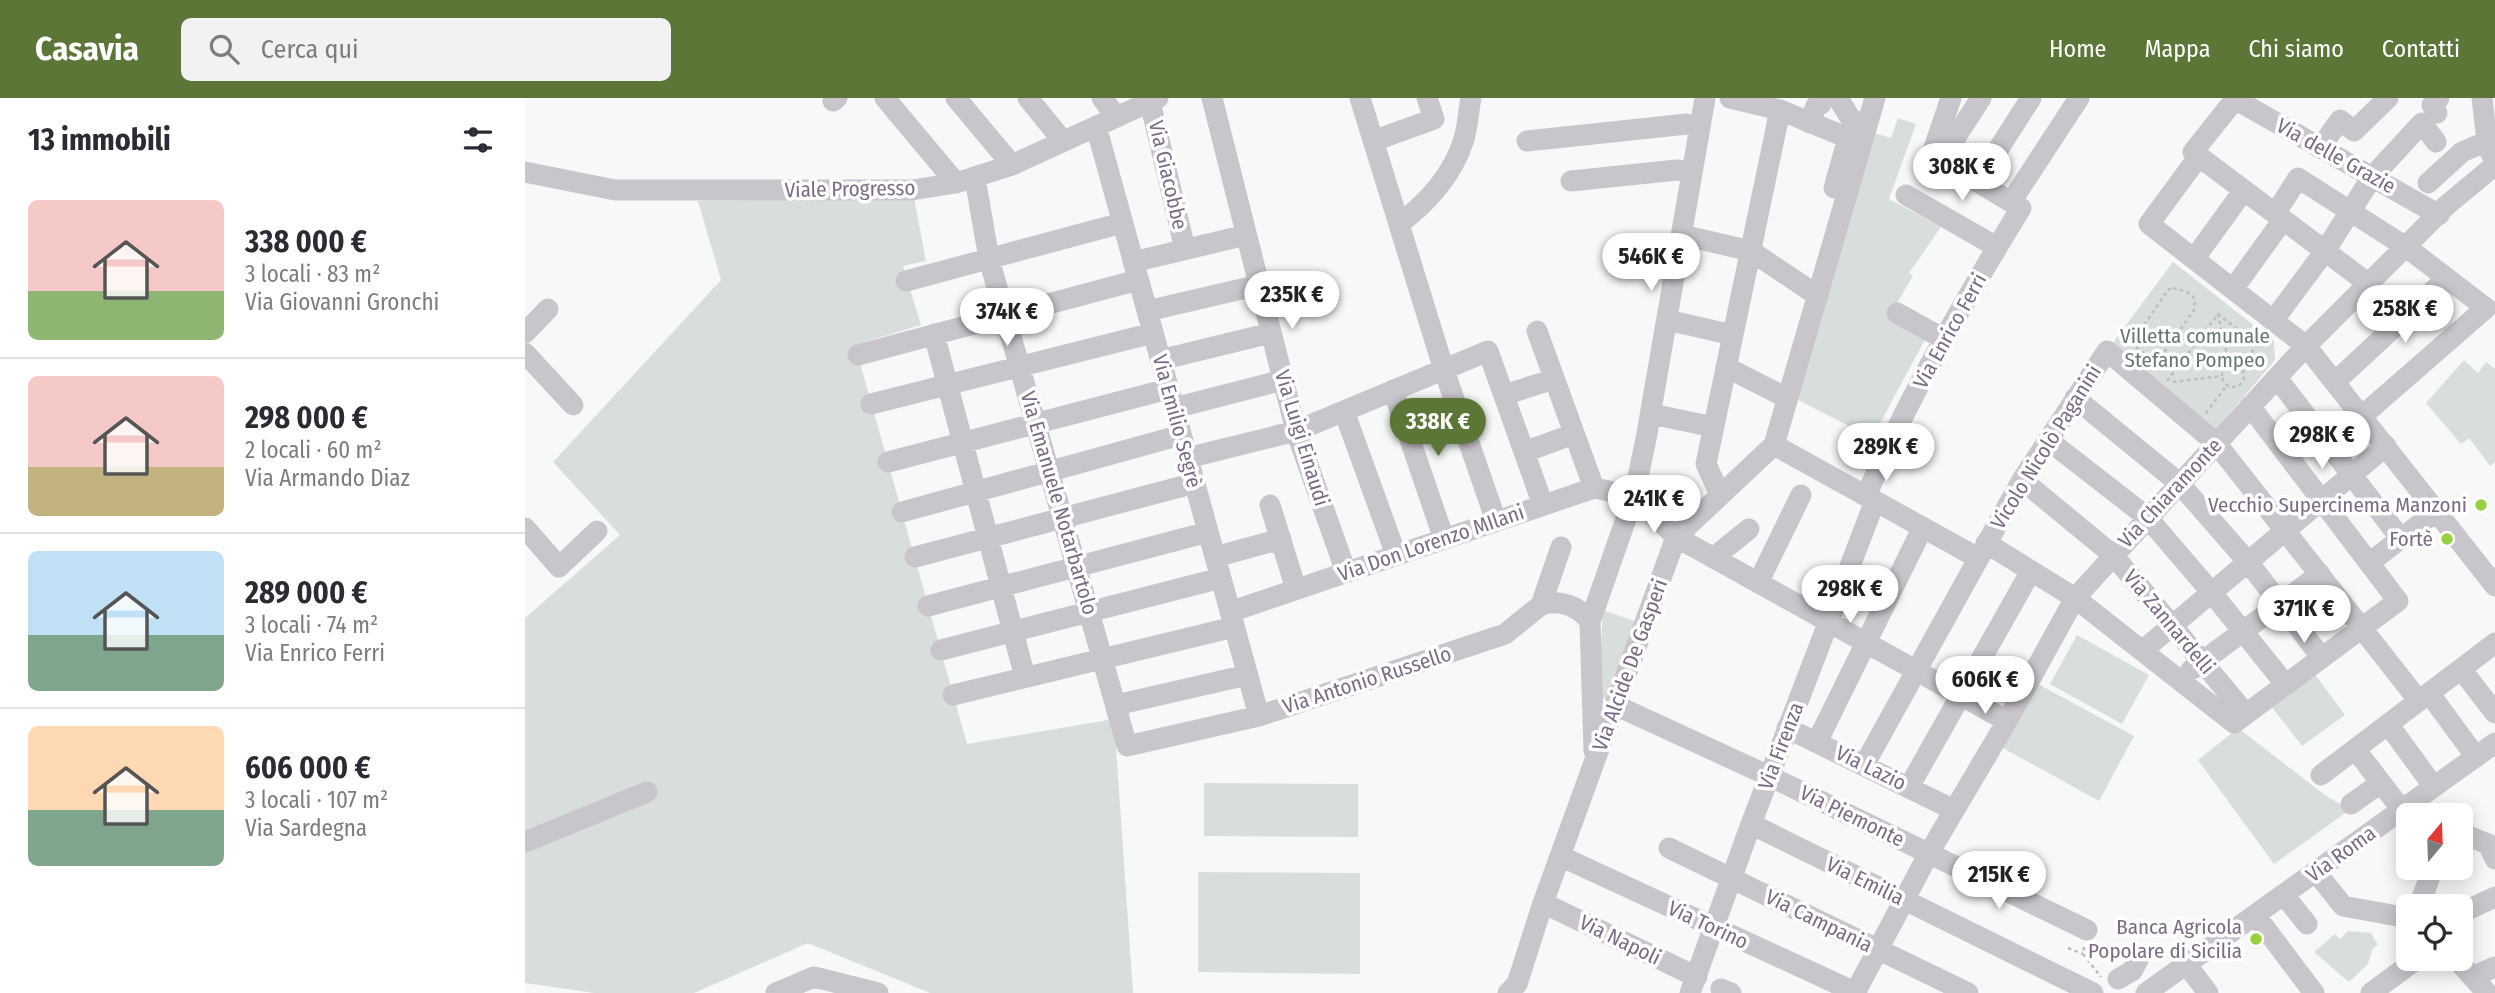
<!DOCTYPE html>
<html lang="it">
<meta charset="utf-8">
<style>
body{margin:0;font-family:"Fira Sans Condensed",sans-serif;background:#f2f2f3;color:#2b2b33;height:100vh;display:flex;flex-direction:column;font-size:26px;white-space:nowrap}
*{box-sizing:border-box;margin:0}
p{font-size:23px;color:#7c7c81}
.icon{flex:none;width:38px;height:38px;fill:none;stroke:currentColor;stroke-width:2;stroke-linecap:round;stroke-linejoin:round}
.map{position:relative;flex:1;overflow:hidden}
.side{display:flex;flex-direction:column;background:#fff;width:525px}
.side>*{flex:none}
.needle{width:46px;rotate:19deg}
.buttons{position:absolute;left:1871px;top:705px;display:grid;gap:14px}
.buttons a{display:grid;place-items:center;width:77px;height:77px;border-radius:10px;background:#fff;box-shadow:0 4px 18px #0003;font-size:35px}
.price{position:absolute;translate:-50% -60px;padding:0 16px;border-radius:24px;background:#fff;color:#222;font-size:23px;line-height:46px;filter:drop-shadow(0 2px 4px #0008)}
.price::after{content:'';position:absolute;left:50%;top:42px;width:21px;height:16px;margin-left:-10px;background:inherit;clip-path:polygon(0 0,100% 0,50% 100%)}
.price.current{background:#5c7638;color:#fff}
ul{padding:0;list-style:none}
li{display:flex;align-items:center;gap:21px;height:175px;padding:0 28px}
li+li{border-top:2px solid #e1e1e2}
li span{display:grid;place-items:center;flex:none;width:196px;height:140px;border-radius:10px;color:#555}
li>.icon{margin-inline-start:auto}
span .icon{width:84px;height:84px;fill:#fffc;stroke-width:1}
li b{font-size:30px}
h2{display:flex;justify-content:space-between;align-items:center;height:84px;padding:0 28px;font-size:30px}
header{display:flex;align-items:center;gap:42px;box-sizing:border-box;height:98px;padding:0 35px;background:#5c7638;color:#fff}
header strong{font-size:33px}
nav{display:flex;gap:38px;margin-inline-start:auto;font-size:24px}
.search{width:490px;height:63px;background:#f2f2f3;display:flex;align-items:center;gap:18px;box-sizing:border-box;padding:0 24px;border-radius:10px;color:#7c7c81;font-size:26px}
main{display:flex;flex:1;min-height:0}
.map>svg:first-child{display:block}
</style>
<header>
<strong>Casavia</strong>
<div class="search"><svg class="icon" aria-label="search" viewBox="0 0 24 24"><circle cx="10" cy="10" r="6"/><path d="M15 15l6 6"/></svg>Cerca qui</div>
<nav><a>Home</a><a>Mappa</a><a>Chi siamo</a><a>Contatti</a></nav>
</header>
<main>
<section class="side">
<h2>13 immobili<svg class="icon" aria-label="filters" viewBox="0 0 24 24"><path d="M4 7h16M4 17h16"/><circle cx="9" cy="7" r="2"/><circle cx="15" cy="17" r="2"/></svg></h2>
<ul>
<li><span style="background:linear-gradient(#f6c9c9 65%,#8fb573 0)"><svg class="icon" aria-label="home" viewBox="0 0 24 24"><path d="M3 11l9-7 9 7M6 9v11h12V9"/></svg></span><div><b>338 000 €</b><p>3 locali · 83 m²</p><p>Via Giovanni Gronchi</p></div></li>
<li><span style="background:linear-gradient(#f6c9c9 65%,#c2b280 0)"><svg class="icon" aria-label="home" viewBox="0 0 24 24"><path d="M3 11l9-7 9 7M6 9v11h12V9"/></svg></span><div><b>298 000 €</b><p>2 locali · 60 m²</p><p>Via Armando Diaz</p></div></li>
<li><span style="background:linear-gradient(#bfe0f5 60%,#7fa58c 0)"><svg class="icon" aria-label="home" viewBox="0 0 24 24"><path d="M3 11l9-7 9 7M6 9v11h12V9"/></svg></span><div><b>289 000 €</b><p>3 locali · 74 m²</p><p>Via Enrico Ferri</p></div></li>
<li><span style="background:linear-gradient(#ffd9b3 60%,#7fa58c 0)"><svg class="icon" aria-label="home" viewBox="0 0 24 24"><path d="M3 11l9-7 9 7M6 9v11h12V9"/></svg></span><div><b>606 000 €</b><p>3 locali · 107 m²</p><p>Via Sardegna</p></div></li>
</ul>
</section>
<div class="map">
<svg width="1970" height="895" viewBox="0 0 1970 895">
<rect width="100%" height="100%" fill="#f7f9f8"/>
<path fill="#d7dedc" d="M1373,20l18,6 -27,75 52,28 -32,46 4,3 -23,39 37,21 -55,102 -76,-39 75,-267 20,6z
M389,100l12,63 -23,5 18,59 -66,20 112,399 147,-25 19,274h-203l-122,-50 -114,50h-100l-69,-10v-365l95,-83 -67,-73 168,-182 -23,-79z
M1648,164l101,79 1,19 -61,72 -105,-84z
M1939,262l14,13 8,-11 9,7v93l-5,4 -21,-28 -8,6 -35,-41z
M1078,512l34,12 -26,79 -13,-5z
M1552,537l72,40 -27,49 -72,-40z
M1789,575l31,42 -43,31 -31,-40z
M1511,585l98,53 -35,65 -98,-54z
M1713,630l91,70 22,11 -77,55 -76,-104z
M679,685l154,1v53l-154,-1z
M673,774l162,1v101l-162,-2z
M1823,833l23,2 7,12 -5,3 -5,16 -19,18 -35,-30 21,-18 5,5z"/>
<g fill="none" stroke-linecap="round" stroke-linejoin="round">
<path stroke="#c0bdc2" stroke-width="2.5" stroke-dasharray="3.5 3.5" stroke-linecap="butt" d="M1648,190l14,4 8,7 -1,11 -33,47 -11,1 -13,-10 -1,-11 32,-47z
M1693,216l11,51
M1651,237l16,12
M1732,247l14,-3
M1697 278a11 11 0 1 1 22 0a11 11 0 1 1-22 0Z
M1642,283l51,-67 39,31 -17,23
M1648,284l49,-6
M1681,315l21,-28
M1559,849l-1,7 18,23
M1543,850l15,6"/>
<path stroke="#c9c5cc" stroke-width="21" d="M360,0l71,85
M431,0l56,67
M503,0l35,43
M577,0l14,18
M687,0l84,333 50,141
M835,0l84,272 52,151
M1205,0l50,12 68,28 -14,50
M1313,0l13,21 16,5
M1708,0l206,117
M1711,0l-43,54 176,132
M1957,0l5,43 4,13
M308,3l4,-3
M625,4l35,147
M1912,15l-5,-8 7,-7
M1285,25l6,-17 5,-2
M571,28l163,590
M848,43l61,-22 -7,-21
M1002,43l160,-17 12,4
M1795,50l20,-28 14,11 34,-33
M1674,58l-50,68 157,122 189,240
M1416,62l40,-62
M0,74l90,18h297l44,-7 56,-18 146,-67
M450,80l14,81 138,487 132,-30 246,-82 36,-29c18,-6 39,1 49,17
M1046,83l106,-11 15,2
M1453,83l53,-83
M1903,85l34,-31 25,-11
M1381,97l91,52
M1486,104l68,-104
M1750,116l23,-36 108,69 80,61 -124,108
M874,126c28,-21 53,-49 64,-82 5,-14 5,-30 8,-44
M1157,137l69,16 67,45
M1669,161l50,-69
M608,164l113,-27
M381,183l216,-58
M1708,191l50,-69
M622,213l112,-26
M1372,215l47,26
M1142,222l66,15
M1748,223l52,-70 47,-74 50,-54 14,19
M1012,233l57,157
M0,235l23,-24
M409,236l91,343
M0,255l48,52
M333,257l280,-75
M635,262l111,-27
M1201,269l61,31
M1752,280l124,161
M1810,284l112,-104
M868,292l51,149
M979,297l50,-16
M1550,300l104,85 69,79 74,96
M346,306l282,-71
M649,310l109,-28
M819,313l52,144
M1126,316l63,13
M1523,342l99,77 65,76 74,92
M1249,347l204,113
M999,354l50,-18
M662,360l109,-27 192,-80 55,154
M363,364l280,-73
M1497,382l91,75 133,159
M1195,397l-14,-31 74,-354
M1109,398l42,41 331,184
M1341,398c43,-100 98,-195 155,-288l-80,-48 -8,-9 18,-53
M745,407l26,84
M377,414l279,-77
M0,430l34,39 38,-36
M1461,445l89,55 159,125 164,-122 -148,-195
M390,459l280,-74
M690,459l66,-18
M1188,460l36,-29
M1844,465l68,-52
M1233,485l43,-88
M1016,507l20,-58
M403,508l280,-74
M705,514l364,-124 40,8
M416,552l280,-72
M1617,553l244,-205
M1936,571l34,44
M1666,572l129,-96
M1904,595l47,64
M428,597l281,-68
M591,607l131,-30
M1090,607l154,71 318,154
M1863,626l46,63
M1262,630l167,82
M1292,644l106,-215
M1830,651l47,61 11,5
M1069,653l-4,-129 44,-126 12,-57 59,-341
M1339,667l158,-285 85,-129 109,92 203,258
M1796,677l174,-132
M1384,689l122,-216
M1826,706l30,-21
M1226,726l342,169
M1936,735l27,11 7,15
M0,744l122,-50
M1144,750l299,145
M1035,758l297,137
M1791,774l27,34 65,12
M1759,797l23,29
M1018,805l154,74
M1894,808l14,-38
M1936,815l34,-16
M1731,818l58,77
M1931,861l31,34
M1662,867l21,28
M1947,879l23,-10
M1593,881l14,-8 8,-15
M1196,891l10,4
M251,895l38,-16 64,16
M983,895l9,-9 26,-81 133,-366 98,-92 101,-347
M1165,895l61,-169 124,-323
M1330,895l74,-140 78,-132 68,-123 231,-252 141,-141 48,-40
M1621,895l349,-250
M1846,895l46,-34"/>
</g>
<g fill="#97d23e" stroke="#fff" stroke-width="2.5">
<circle cx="1956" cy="407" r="7"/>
<circle cx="1922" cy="441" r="7"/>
<circle cx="1731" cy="841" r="7"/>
</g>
<g text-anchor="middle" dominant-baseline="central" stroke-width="7" stroke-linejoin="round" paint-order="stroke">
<g font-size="21" fill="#7b6b85" stroke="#fff">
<text transform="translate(1811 58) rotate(29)">Via delle Grazie</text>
<text transform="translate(643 77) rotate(77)">Via Giacobbe</text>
<text transform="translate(325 91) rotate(-1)">Viale Progresso</text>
<text transform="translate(1425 233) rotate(-61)">Via Enrico Ferri</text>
<text transform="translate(652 323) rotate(75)">Via Emilio Segrè</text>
<text transform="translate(777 340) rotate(73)">Via Luigi Einaudi</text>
<text transform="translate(1521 349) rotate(-58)">Vicolo Nicolò Paganini</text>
<text transform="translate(1645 395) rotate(-47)">Via Chiaramonte</text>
<text transform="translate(534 405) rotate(74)">Via Emanuele Notarbartolo</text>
<text transform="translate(906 445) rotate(-19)">Via Don Lorenzo MIlani</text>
<text transform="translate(1644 524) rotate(50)">Via Zannardelli</text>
<text transform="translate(1105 567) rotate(-70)">Via Alcide De Gasperi</text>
<text transform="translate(842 582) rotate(-18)">Via Antonio Russello</text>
<text transform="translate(1256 648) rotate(-69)">Via Firenza</text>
<text transform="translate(1346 670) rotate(26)">Via Lazio</text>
<text transform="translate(1327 718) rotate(26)">Via Piemonte</text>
<text transform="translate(1816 756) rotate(-36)">Via Roma</text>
<text transform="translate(1340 783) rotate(26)">Via Emilia</text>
<text transform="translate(1294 823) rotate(26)">Via Campania</text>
<text transform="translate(1183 827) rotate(25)">Via Torino</text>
<text transform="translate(1095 842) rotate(26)">Via Napoli</text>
</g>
<g font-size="21" fill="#667877" stroke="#fff">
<text x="1670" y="238">Villetta comunale<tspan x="1670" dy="24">Stefano Pompeo</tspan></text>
</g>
<g font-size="21" fill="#7b6b85" stroke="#fff" text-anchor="end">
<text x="1942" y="407">Vecchio Supercinema Manzoni</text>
<text x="1908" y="441">Fortè</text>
<text x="1717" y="829">Banca Agricola<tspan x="1717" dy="24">Popolare di Sicilia</tspan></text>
</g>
</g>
</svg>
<div class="buttons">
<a><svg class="needle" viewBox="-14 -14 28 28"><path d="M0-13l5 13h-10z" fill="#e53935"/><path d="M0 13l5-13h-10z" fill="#7c7c81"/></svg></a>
<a><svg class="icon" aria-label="locate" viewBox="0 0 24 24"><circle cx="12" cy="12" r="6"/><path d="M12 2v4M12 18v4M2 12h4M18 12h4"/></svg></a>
</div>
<b class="price" style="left:1437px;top:105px">308K €</b>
<b class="price" style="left:1126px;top:195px">546K €</b>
<b class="price" style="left:767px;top:233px">235K €</b>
<b class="price" style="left:1880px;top:247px">258K €</b>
<b class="price" style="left:482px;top:250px">374K €</b>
<b class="price current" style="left:913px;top:360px">338K €</b>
<b class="price" style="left:1797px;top:373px">298K €</b>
<b class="price" style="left:1361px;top:385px">289K €</b>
<b class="price" style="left:1129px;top:437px">241K €</b>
<b class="price" style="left:1325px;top:527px">298K €</b>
<b class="price" style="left:1779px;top:547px">371K €</b>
<b class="price" style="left:1460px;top:618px">606K €</b>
<b class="price" style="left:1474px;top:813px">215K €</b>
</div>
</main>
